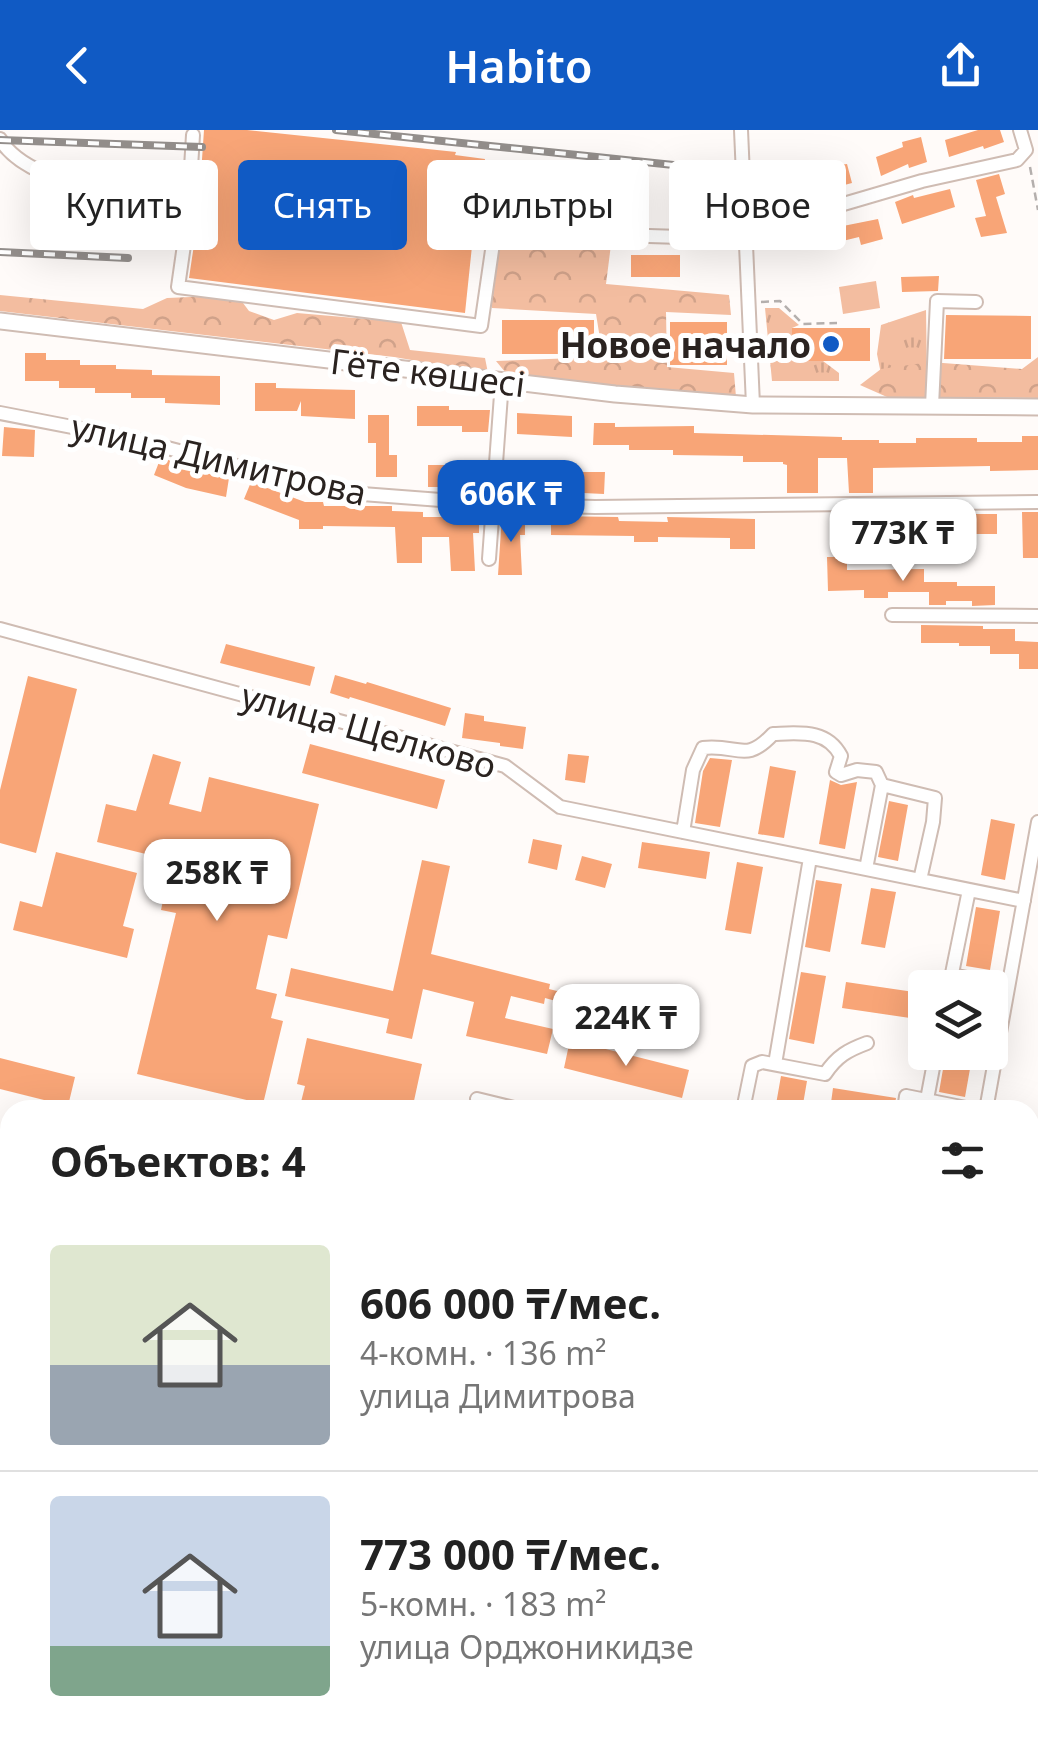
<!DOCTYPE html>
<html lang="ru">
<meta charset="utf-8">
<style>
body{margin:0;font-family:"Noto Sans",sans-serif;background:#f6f6f6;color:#222;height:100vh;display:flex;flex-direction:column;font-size:38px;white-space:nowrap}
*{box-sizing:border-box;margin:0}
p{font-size:32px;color:#767676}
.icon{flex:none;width:55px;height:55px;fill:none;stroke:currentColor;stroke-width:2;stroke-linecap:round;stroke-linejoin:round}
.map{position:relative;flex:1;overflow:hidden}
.drawer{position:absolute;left:0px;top:970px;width:1040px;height:642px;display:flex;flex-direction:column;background:#fff;border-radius:30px 30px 0 0;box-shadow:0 10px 40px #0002}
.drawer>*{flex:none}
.hud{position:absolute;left:30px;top:30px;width:980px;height:90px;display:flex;gap:20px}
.controls{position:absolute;left:908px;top:840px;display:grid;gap:20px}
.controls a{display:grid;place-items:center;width:100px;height:100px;border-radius:10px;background:#fff;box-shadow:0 10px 40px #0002;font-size:50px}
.price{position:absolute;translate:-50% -85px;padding:0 22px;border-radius:20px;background:#fff;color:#222;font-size:32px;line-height:65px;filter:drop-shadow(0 2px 5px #0008)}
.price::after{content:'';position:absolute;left:50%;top:60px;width:30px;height:22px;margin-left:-15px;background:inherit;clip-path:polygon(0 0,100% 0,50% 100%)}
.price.current{background:#105ac4;color:#fff}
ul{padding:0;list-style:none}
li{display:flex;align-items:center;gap:30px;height:250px;padding:0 50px}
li+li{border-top:2px solid #e0e0e0}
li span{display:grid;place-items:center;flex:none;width:280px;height:200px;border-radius:10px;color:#555}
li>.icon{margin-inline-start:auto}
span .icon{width:120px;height:120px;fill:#fffc;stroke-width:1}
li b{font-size:42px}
h2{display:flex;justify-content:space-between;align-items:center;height:120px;padding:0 50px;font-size:42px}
.chip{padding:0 35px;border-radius:10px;background:#fff;box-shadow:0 10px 40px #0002;font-size:35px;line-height:90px}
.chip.current{background:#105ac4;color:#fff}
header{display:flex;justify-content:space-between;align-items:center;height:130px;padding:0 50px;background:#105ac4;color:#fff;font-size:45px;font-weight:600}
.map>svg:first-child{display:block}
</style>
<header><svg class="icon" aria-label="back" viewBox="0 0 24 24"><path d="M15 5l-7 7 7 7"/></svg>Habito<svg class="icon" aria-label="share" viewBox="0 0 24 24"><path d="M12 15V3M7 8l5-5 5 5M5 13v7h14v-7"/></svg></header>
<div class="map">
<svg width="1038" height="1612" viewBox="0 0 1038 1612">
<defs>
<pattern id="grass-tufts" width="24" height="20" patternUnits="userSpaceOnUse" patternTransform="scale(2.5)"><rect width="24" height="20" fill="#f3bda0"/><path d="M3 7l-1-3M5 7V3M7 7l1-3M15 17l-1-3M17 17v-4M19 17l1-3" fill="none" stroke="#d0a28a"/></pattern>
<pattern id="forest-crowns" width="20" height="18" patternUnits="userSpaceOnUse" patternTransform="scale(2.5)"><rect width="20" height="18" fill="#f3bda0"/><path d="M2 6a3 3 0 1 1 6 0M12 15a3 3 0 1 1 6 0" fill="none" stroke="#d0a28a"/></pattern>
</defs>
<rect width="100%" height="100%" fill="#fffbf9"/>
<path fill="url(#grass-tufts)" d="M765,178h14l20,17 -7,3v32l31,1 16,12v8h-67z
M926,180l1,66 -45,3 -5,-25 4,-29z
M0,1602l27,3 12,-3h231l6,10h-276z
M554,1603h122l1,9h-99z"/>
<path fill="url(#forest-crowns)" d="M490,73l124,18 -8,63 123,11 2,20 -65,-3 1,55 67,6 2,24 -226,-19 -14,-17 107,-4 -7,-43 -104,-6 -2,-29z
M0,165l143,14 24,-11 70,-3 12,16 25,9 23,-7 104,9 9,28 75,8 3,15 -94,-16 -394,-46z
M1038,227v41l-151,-1 -27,-12 21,-16 49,-7 92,7z"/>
<path fill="#f3bda0" d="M876,151l4,27 -37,6 -4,-27z"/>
<path fill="#f8a577" d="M204,0h43l209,22 -1,3 30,4 -4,29 -29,-4 -2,21 26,3 -11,105 -276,-35 9,-60z
M978,0h22l4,12 -20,7 -1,-3 -34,11 -4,-17z
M921,7l6,25 -18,6 -1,-4 -27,12 -5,-19 27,-10 -1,-5z
M808,31h16v6l23,-3 5,19 -19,5v-2h-40l3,12 -19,2 -5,-19 37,-7z
M502,43l109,11 -2,24 -60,-6 1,-3 -50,-8z
M999,44l6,20 -9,3 11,36 -26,4 -6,-19 11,-2 -10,-36z
M950,59l5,18 -53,17 -7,-22 18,-7 1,3z
M841,88l2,8 35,-7 5,20 -22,6 -2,-8 -37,9 -7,-23z
M631,125h49v22h-49z
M939,146l-1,15 -36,1 -1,-15z
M946,185l85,1v43h-87z
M502,190h92v34h-92z
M670,192h57v43h-57z
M792,198h78v33h-78z
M25,223h21v7h34v5h36v4l36,1v5l68,1v29l-55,-2v-5h-34v-5h-36v-5h-36v-7h-34z
M255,253h21v5l79,2v29l-54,-3v-15l-4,10h-42z
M417,276h32v4h41l-2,22h-26v-6h-45z
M517,283l55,3v21l-55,-3z
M368,285h21v40h8v22h-21v-34h-8z
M594,293h21v4l79,-1v7l148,4v3h37v3h37v-5h61v4h45v-6h16v34l-48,1v-5l-117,2v25h-24l-2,-35h-29v35h-31v-28l-4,-1v-2h-40v-6l-70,-1v-5h-44v-5h-36z
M4,297l31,3 -1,27 -32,-1z
M161,327l17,7 -1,3 52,11 -3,19 -40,-9 -32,-13z
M428,335h21v5h26v21h-21v-4h-26z
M544,337h22v5h39l-1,22 -21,-1v-4l-79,2 2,-21 38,-1z
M251,352l54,20h18l1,4h68v5l31,1v5h32l-1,-4h25v20h-6l2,38h-24l-2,-34h-27v26h-25l-2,-36 -72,-1v3h-24v-9l-55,-21z
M1022,382h16v46h-15z
M907,384h90v20h-36v4h-30v2h-33v-2l-61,-1v-20h37v-2z
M502,385h23v20h-5l2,40h-24z
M551,386l67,1 1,4 49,1 -1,-5 88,2v30h-25v-11l-72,-1v5h-24v-6l-83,-1z
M827,427h20v13l77,-1v13h33v4h38v19l-23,1v-5h-26v4h-17v-13h-41v6h-24v-8l-36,1z
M921,495l62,1v3h32v12l23,1v27h-19v-15h-29v-8h-31v-3h-38z
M226,514l89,23 -5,19 -90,-23z
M335,545l31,9 1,-2 84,26 -6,18 -95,-29 -1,2 -19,-6z
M28,546l49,13 -41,164 -36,-10v-53z
M465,583l19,3v5l42,6 -3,22 -23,-3v-3l-38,-5z
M310,614l135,36 -8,29 -135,-36z
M153,624l28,8 -12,42 32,8 8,-35 110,27 -32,135 -19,-4 -12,54 21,5 -6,24 12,3 -20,83 -126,-30 39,-161 -15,-3 7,-33 -14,-4 4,-16 -61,-15 9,-38 30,7z
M568,624l21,2 -4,27 -20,-3z
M710,628l22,2 -12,67 -25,-4 8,-52z
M770,636l26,5 -12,67 -26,-4z
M830,650l11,5 16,-3 -12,67 -26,-5z
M889,671l19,4 -10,56 -20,-4z
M991,689l24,5 -10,56 -24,-5z
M533,709l29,6 -5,25 -29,-7z
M642,712l68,10 -4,27 -68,-11z
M56,722l81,21 -14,53 11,3 -7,29 -114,-28 7,-29 22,6z
M582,726l30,8 -7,24 -30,-8z
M422,730l28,6 -19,88 119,30 -1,5 16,4 -2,10 -18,-5 -1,6 -33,-8 -6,22 48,11 -6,25 -81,-18 8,-34 -51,-13 -11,50 -26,-6 3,-14 -104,-23 6,-28 102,23z
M737,732l26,5 -12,67 -26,-4z
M816,750l26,4 -12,68 -25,-5z
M871,758l25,4 -11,56 -24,-4z
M976,777l24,4 -10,59 -24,-4z
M801,842l25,4 -12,68 -25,-5z
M846,852l68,10 -4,26 -68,-10z
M307,908l115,26 -10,46 -43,-9 -1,9h-69l6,-24 -8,-2z
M570,910l119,30 -7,28 -118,-30z
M946,922h27l-8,45 -26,-5z
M0,928l75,19 -7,29 -68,-17z
M781,946l26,5 -5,29h-27z
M833,958l63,10 -2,12h-64z"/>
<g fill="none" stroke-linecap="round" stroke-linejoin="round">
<defs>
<path id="minor" d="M741,0l12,275
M0,9c21,36 82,46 119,57 23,6 46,14 69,21l5,-82
M188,87l-10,70 303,39 16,-110
M743,94l80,-14 99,-29 95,-21 9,-10 -6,-20
M649,106l95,3
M932,276l5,-105 39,1
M0,283l129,25 207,54 157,12 102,3 443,-5
M489,429l13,-178
M892,485l146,1
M0,499l505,137 55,41 464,94
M683,702l10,-62 10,-22c36,-4 42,16 70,-14 27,-1 54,-5 68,22l-5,16 5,3 16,-5 19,2 6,13
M866,739l16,-84 53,13 -2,24 -13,58
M952,845l56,11
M949,858l20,-98
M775,934l35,-206
M477,969l45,11
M743,980l9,-44 10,-4 63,12c12,-18 23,-24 42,-31
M904,980l2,-14 70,14
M925,980l11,-58
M986,980l52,-288
M0,1293l10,2
M1030,1359l8,-12
M1030,1388l8,17
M0,1411l10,3
M480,1612l2,-10"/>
<path id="major" d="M0,191l615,73 138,11 285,2
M0,1563l10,2
M1030,1575h8
M0,1585l10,1
M287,1602l2,10
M521,1602l35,10
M321,1612l20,-10
M369,1612l26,-10
M699,1612v-10
M752,1612l17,-10"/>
</defs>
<use href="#minor" stroke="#cfbcb3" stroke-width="16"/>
<use href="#major" stroke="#cfbcb3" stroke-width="19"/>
<path stroke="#b4afad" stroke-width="2.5" stroke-dasharray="8 5" stroke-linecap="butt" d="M1030,37l8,43
M761,172l19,-1 23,23 34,-1
M0,1605l24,3"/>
<use href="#minor" stroke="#fff" stroke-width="12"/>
<use href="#major" stroke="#fff" stroke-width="15"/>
<defs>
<path id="rail" d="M336,0l347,36
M0,10l202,7
M0,122l128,6
M0,1340l10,2
M1030,1440l8,-5"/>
</defs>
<use href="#rail" stroke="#948f8c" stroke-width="8"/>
<use href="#rail" stroke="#fff" stroke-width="4" stroke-dasharray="11" stroke-linecap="butt"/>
</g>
<circle fill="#105ac4" stroke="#fff" stroke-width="4" cx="831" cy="214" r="10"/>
<g text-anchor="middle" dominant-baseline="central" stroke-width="10" stroke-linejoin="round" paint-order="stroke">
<g font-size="35" font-weight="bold" fill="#2a2320" stroke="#fff" text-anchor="end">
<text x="811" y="214">Новое начало</text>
</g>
<g font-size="35" fill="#2a2320" stroke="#fff">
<text transform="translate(428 242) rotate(7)">Гёте көшесі</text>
<text transform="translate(219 329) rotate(13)">улица Димитрова</text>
<text transform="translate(369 600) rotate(16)">улица Щелково</text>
</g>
</g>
</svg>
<div class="controls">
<a><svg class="icon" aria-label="layers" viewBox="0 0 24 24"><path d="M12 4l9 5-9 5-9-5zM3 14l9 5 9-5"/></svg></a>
</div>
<b class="price current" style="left:511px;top:415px">606K ₸</b>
<b class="price" style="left:903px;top:454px">773K ₸</b>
<b class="price" style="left:217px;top:794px">258K ₸</b>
<b class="price" style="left:626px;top:939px">224K ₸</b>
<div class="hud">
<a class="chip">Купить</a>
<a class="chip current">Снять</a>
<a class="chip">Фильтры</a>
<a class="chip">Новое</a>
</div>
<section class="drawer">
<h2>Объектов: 4<svg class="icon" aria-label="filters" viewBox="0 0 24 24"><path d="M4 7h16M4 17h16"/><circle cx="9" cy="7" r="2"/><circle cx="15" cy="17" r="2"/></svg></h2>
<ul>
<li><span style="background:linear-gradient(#dfe7d0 60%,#9aa5b1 0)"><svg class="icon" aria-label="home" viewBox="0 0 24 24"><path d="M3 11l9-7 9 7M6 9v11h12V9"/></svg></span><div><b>606 000 ₸/мес.</b><p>4-комн. · 136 m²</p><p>улица Димитрова</p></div></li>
<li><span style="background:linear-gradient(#c9d6e8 75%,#7fa58c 0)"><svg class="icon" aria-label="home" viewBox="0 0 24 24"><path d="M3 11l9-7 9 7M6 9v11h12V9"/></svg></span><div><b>773 000 ₸/мес.</b><p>5-комн. · 183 m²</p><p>улица Орджоникидзе</p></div></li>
</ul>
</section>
</div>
